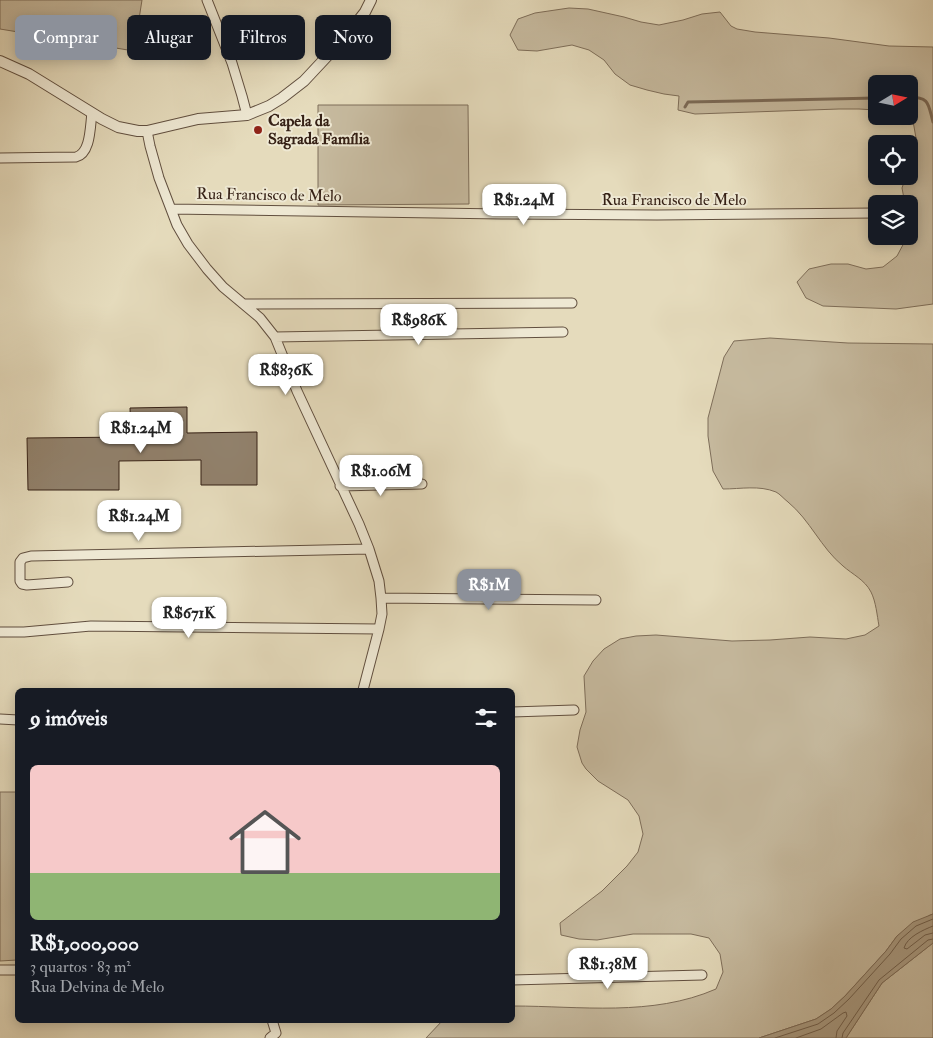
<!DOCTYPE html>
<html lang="pt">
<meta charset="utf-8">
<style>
body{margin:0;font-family:"IM FELL Double Pica",serif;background:#242831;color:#f1f3f6;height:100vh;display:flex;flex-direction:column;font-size:19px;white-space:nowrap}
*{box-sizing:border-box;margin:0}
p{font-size:16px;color:#9ea1a6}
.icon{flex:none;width:28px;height:28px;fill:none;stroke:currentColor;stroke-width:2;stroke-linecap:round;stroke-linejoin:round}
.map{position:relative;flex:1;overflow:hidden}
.side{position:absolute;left:15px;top:688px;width:500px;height:335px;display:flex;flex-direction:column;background:#171b24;border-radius:8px;box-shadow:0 2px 12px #0003}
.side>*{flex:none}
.guide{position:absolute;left:15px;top:15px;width:500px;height:45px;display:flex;gap:10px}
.needle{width:32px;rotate:80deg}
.tools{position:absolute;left:868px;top:75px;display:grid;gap:10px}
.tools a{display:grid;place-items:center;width:50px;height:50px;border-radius:8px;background:#171b24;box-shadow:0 2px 12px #0003;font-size:25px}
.price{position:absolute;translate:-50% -42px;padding:0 11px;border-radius:10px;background:#fff;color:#222;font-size:16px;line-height:32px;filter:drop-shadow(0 1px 2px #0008)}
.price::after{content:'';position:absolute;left:50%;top:30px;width:15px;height:11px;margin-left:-8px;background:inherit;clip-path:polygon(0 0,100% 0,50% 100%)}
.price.selected{background:#8c9099;color:#fff}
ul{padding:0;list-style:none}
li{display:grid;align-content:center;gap:10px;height:265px;padding:0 15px}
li+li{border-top:1px solid #363941}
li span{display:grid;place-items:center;height:155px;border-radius:8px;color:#555}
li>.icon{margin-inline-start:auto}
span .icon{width:90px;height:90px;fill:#fffc;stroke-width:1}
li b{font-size:21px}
h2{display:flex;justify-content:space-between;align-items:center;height:60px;padding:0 15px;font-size:21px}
.pill{padding:0 18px;border-radius:8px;background:#171b24;box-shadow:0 2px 12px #0003;font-size:18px;line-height:45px}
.pill.selected{background:#8c9099;color:#fff}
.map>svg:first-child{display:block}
</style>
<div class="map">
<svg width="933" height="1038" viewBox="0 0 933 1038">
<rect width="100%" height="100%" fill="#e5dbbc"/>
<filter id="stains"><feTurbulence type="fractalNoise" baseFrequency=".004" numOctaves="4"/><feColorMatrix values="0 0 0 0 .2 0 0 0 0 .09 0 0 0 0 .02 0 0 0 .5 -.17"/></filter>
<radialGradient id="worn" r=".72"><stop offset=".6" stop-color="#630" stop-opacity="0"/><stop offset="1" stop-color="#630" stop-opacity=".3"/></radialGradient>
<path fill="#c7bba0" stroke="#7e6e5a" d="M0,0h142l-8,51 -134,-22z
M569,8l19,1 36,8 17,5 18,3 24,-5 19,-6 18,-2 11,14 6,3 18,3 74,6 60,8 44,1v257l-37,5 -73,-3 -17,-8 -9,-16 12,-13 22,-5h17l18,5 17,-2 14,-11 8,-15 1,-5h3v-32h-4l-3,-16 4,-12h3v-8l7,-30 -3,-17 -8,-5h4v-32h-33v26l-17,-1h-20l-144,5 -17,-4 1,-14 -15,-2 -17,-4 -17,-5 -15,-11 -11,-14 -15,-10 -17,-5 -35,6 -19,-1 -8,-15 8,-16 17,-6z
M318,105h150l1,99 -151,1z
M770,338l78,5 85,1v570l-3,1 -33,21 -11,15 -41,45 -14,13 -15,10 -57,19h-333l17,-18h69l1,-14c67,0 139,11 203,-17l7,-17 -3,-18 -11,-16 -18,-4h-58l-36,6 -18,-1 -18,-4 -1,-12 42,-32 25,-25 11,-14 5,-18 -4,-18 -11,-16 -30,-19 -12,-12 -4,-6 -5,-16 3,-17 6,-18 -2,-36 9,-15 11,-12 16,-10 16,-3 20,-1 76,6 38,-1 40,-3 36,2 19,-4 14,-9c-2,-11 -3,-24 -8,-34 -6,-12 -19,-18 -28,-26 -22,-18 -33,-46 -55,-64 -4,-3 -8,-8 -12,-10 -17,-7 -35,-3 -53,-3l-10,-18 -5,-35v-18l16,-61 10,-16z
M0,792h17v168l-17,1z
M933,943v95h-87l36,-55z"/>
<path fill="#a99b83" stroke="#7b6a57" d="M933,914v29l-51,40 -36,55h-87l57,-19 15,-10 14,-13 41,-45 11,-15 16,-14z"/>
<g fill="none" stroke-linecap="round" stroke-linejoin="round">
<path stroke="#6f5e4c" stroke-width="1" d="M933,926c-10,4 -26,11 -29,22l3,1 18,-14 8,-2
M775,1038l43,-14 16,-11 15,-14 41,-45 11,-15 15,-13 17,-7
M796,1038l25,-9 22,-16 3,-1 1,4 -10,15 -1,7
M842,1038l1,-5 36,-53 49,-40 5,-1"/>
<path stroke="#7b6a57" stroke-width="3" d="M909,97c21,0 19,7 24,25
M685,107l3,-5 188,-4"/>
</g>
<path fill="#91816c" stroke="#352015" d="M187,407v26l70,-1v53h-56v-25l-82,1v29h-91l-1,-52 104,-1 -1,-29z"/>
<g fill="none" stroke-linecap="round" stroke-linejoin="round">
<defs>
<path id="minor" d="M207,0l25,63 10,33 5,19
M147,131l3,15 9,32 18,47 11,19 19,25 16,18 37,31 15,19 22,54 62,133 10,25 10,32 2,17 1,16 -3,15 -16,61
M0,158l76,-1c15,-4 14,-31 16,-44
M171,209l331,5 155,1 219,-2
M244,304l328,-1
M275,337l288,-5
M340,486l82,-2
M68,582l-41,3 -5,-1 -2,-3v-19l3,-4 8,-2 338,-7
M381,598l215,2
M0,632h24l67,-6 288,3
M512,712l62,-2
M0,719l18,1
M0,970h18
M512,980l190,-5
M270,1038l6,-5 -4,-13"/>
<path id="tertiary" d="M0,61l29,13 73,45 16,8 20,4h9l51,-12 49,-4 22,-9 13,-8 22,-17 43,-46 18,-23 6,-12"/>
</defs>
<use href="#minor" stroke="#614f3f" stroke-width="11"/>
<use href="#tertiary" stroke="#614f3f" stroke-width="12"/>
<use href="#minor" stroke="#eee8d3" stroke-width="9"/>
<use href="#tertiary" stroke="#eee8d3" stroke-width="10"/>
</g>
<circle fill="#8f2418" stroke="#eee8d3" stroke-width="2" cx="258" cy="130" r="5"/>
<g text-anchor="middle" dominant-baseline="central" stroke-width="4" stroke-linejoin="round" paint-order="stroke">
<g font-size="16" font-weight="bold" fill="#352015" stroke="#eee8d3" text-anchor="start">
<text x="268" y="121">Capela da<tspan x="268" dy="18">Sagrada Família</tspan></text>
</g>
<g font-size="16" fill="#352015" stroke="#eee8d3">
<text transform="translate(269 195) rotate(1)">Rua Francisco de Melo</text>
<text x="674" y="200">Rua Francisco de Melo</text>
</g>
</g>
<rect width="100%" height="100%" filter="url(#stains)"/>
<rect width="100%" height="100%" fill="url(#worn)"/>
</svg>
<div class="tools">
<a><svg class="needle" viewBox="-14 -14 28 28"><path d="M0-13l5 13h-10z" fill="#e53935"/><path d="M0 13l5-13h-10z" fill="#9ea1a6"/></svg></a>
<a><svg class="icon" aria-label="locate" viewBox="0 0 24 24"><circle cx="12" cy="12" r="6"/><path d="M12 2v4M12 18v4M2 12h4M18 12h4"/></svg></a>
<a><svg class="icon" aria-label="layers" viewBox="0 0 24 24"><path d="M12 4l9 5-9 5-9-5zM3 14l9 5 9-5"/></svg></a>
</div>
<b class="price" style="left:524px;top:226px">R$1.24M</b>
<b class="price" style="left:419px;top:346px">R$986K</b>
<b class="price" style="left:286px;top:396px">R$836K</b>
<b class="price" style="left:141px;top:454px">R$1.24M</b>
<b class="price" style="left:381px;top:497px">R$1.06M</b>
<b class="price" style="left:139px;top:542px">R$1.24M</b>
<b class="price selected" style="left:489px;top:611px">R$1M</b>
<b class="price" style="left:189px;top:639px">R$671K</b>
<b class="price" style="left:608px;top:990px">R$1.38M</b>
<div class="guide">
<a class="pill selected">Comprar</a>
<a class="pill">Alugar</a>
<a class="pill">Filtros</a>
<a class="pill">Novo</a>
</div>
<section class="side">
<h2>9 imóveis<svg class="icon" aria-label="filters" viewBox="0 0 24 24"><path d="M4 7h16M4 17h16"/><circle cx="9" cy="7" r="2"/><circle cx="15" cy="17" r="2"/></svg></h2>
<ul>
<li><span style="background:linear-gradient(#f6c9c9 70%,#8fb573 0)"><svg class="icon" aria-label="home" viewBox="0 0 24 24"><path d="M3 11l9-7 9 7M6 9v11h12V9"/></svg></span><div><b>R$1,000,000</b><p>3 quartos · 83 m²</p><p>Rua Delvina de Melo</p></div></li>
</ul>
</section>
</div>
